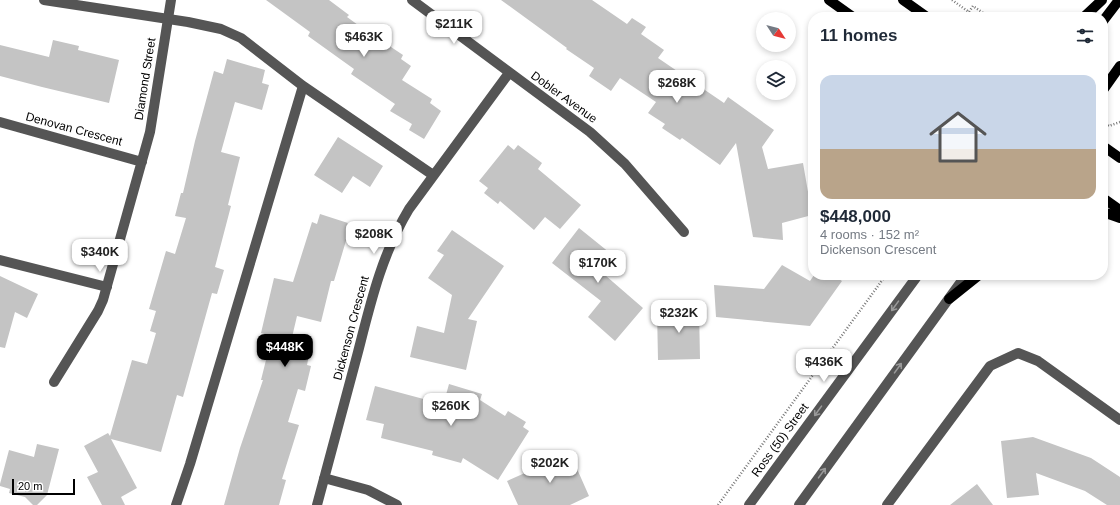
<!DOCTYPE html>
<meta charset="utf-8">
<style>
body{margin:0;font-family:Helvetica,sans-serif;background:#f2f2f3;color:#1f2937;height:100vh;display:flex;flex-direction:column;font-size:15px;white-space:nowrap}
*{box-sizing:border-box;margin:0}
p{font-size:13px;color:#747a83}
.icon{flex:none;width:22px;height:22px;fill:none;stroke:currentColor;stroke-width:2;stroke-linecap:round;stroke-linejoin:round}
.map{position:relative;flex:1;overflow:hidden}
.side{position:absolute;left:808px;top:12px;width:300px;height:268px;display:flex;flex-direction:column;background:#fff;border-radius:16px;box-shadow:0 2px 6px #0003}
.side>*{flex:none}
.needle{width:26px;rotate:126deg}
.tools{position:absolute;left:756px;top:12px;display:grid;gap:8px}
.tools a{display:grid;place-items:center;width:40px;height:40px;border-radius:50%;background:#fff;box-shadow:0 2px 6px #0003;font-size:20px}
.scale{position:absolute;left:12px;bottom:10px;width:63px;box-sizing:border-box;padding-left:4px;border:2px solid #000;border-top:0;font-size:11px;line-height:14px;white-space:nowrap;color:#000;-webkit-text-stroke:3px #fff;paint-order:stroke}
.price{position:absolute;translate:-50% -34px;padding:0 9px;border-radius:8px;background:#fff;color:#222;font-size:13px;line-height:26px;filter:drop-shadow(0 1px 2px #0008)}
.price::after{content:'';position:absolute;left:50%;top:24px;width:12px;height:9px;margin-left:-6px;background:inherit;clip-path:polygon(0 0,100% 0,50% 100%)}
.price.current{background:#000;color:#fff}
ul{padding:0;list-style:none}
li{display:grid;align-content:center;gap:8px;height:212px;padding:0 12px}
li span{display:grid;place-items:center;height:124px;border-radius:12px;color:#555}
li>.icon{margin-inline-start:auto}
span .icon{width:72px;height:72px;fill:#fffc;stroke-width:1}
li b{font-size:17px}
h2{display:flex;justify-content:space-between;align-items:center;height:48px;padding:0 12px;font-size:17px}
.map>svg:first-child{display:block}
</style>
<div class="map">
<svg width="1120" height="505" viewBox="0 0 1120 505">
<rect width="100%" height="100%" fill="#fff"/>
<path fill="#c4c4c4" d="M266,0h63l20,15 -2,2 29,21v-1l27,18 -2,4 10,7 -9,14 30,19 -2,4 11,8 -17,28 -15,-9 3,-6 -22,-13 5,-7 -44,-30 3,-5 -46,-33 2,-4z
M501,0h91l35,24 5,-6 14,9 -5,7 23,16 -6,8 66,45 4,-6 46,33 -12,17 6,22 35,-6 9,52 -30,8 1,17 -30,-3 -17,-94 -16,22 -38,-27 -2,2 -18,-12 3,-4 -17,-11 8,-11 -36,-24 -9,13 -22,-15 5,-8 -28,-19 1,-1z
M53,40l26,6 -1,4 41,10 -10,43 -67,-16 -42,-11v-31l49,12z
M227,59l38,11 -3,13 7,2 -7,25 -27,-8 -14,50 19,5 -12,48 3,1 -16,61 9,3 -7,24 -5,-1 -29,104 -6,-2 -16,57 -50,-13 26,49 -16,9 4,8h-23l-15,-28 11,-5 -14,-26 24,-13 2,3 22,-76 15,4 9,-31 -6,-2 6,-20 -7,-2 17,-58 9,3 11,-36 -11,-2 6,-23h2l12,-52 19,-70 9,3z
M338,137l45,29 -13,21 -17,-11 -11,17 -28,-18z
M508,145l6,5 4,-5 24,18 -4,6 43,36 -21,24 -15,-12 -11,13 -34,-29 -2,3 -14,-11 4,-5 -9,-7z
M320,214l31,10 -17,57h-3l-10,41 -24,-6 -8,34 20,5 -2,10 4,1 -6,25 -7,-2 -10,33 11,3 -17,54 4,1 -7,25h-55l16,-57 23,-68h-2l11,-44 -11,-3 13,-55 19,4 19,-60 5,2z
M579,228l31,25 -12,16 45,39 -28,33 -27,-24 13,-16 -49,-38z
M452,230l52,36 -36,53 9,2 -11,49 -56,-13 7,-31 27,7 8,-38 -24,-17 16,-23 -7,-4z
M782,265l28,16 4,-6h19l9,6 -32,45 -94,-9 -2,-32 50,4z
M0,276l38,18 -11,24 -12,-6 -10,36 -5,-1z
M699,308l1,51 -42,1 -1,-50z
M449,384l33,10 -2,6 25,16 3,-5 18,11 -3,5 6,4 -31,49 -35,-22 -2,5 -29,-8 1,-4 -52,-13 3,-14 -18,-4 9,-34 56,15 1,-3 12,4z
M1033,437l58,21 29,19v28h-13l-22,-14 -49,-18 3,22 -32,3 -6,-57z
M37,444l22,5 -12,46 -10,10h-4l-8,-8 -16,-4 1,-4 -10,-3v-2l9,-34 25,7z
M570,453l19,43 -19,9h-52l-11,-24z
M977,484l16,21h-43z"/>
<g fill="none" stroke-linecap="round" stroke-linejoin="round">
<path stroke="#777" stroke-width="2.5" stroke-dasharray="1 2" stroke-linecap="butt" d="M952,0l17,12 4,-6 16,11
M1103,122l6,4 11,-4
M718,505l168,-230"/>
<path stroke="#555" stroke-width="10" d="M44,0l144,22 33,7 20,9 62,48 130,89
M412,0l178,132 35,32 59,68
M0,122l142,40
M0,260l107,27
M54,382l44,-71 5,-11 47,-168 21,-132
M324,478l44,12 29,15
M176,505l14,-41 113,-378
M317,505c14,-51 27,-102 41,-153 13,-51 24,-98 51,-143l100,-136
M749,505l169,-230
M799,505l167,-230
M887,505l103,-139 28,-13 20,8 82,59"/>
<path stroke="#000" stroke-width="10" d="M829,0l24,17
M903,0l24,17
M1084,17l18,-17
M1103,21l16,-21
M1103,90l17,-24
M1103,146l17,12
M1103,198l17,12
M1103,212l17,6
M949,299l30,-24"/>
</g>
<defs><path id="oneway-shaft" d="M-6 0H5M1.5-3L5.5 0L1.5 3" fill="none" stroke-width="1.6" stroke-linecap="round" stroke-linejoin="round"/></defs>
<g stroke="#999">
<use href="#oneway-shaft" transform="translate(895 306) rotate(126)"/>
<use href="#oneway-shaft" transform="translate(898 368) rotate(-54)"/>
<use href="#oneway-shaft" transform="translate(818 411) rotate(126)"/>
<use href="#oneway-shaft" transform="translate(822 473) rotate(-54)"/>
</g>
<g text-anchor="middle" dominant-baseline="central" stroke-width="3" stroke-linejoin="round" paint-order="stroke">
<g font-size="12" fill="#000" stroke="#fff">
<text transform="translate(145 79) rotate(-81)">Diamond Street</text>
<text transform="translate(564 97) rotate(36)">Dobler Avenue</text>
<text transform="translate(74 129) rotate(15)">Denovan Crescent</text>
<text transform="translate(351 328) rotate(-75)">Dickenson Crescent</text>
<text transform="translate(780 440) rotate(-54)">Ross (50) Street</text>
</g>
</g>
</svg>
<div class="tools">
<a><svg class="needle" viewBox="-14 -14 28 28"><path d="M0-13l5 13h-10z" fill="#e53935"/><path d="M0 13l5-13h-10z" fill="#747a83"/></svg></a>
<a><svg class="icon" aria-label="layers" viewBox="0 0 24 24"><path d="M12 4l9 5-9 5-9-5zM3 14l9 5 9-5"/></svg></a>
</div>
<div class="scale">20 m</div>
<b class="price" style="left:454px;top:45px">$211K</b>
<b class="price" style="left:364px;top:58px">$463K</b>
<b class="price" style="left:677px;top:104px">$268K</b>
<b class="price" style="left:374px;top:255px">$208K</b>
<b class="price" style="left:100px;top:273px">$340K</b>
<b class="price" style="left:598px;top:284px">$170K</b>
<b class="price" style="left:679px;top:334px">$232K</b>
<b class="price current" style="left:285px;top:368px">$448K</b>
<b class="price" style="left:824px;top:383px">$436K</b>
<b class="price" style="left:451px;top:427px">$260K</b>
<b class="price" style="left:550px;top:484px">$202K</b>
<section class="side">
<h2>11 homes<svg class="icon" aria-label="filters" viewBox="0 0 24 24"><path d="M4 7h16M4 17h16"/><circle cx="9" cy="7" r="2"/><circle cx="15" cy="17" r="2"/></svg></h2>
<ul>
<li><span style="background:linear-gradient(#c9d6e8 60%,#b9a48a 0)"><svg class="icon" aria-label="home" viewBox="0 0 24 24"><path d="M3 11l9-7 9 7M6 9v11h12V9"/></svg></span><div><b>$448,000</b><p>4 rooms · 152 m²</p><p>Dickenson Crescent</p></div></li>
</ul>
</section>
</div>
